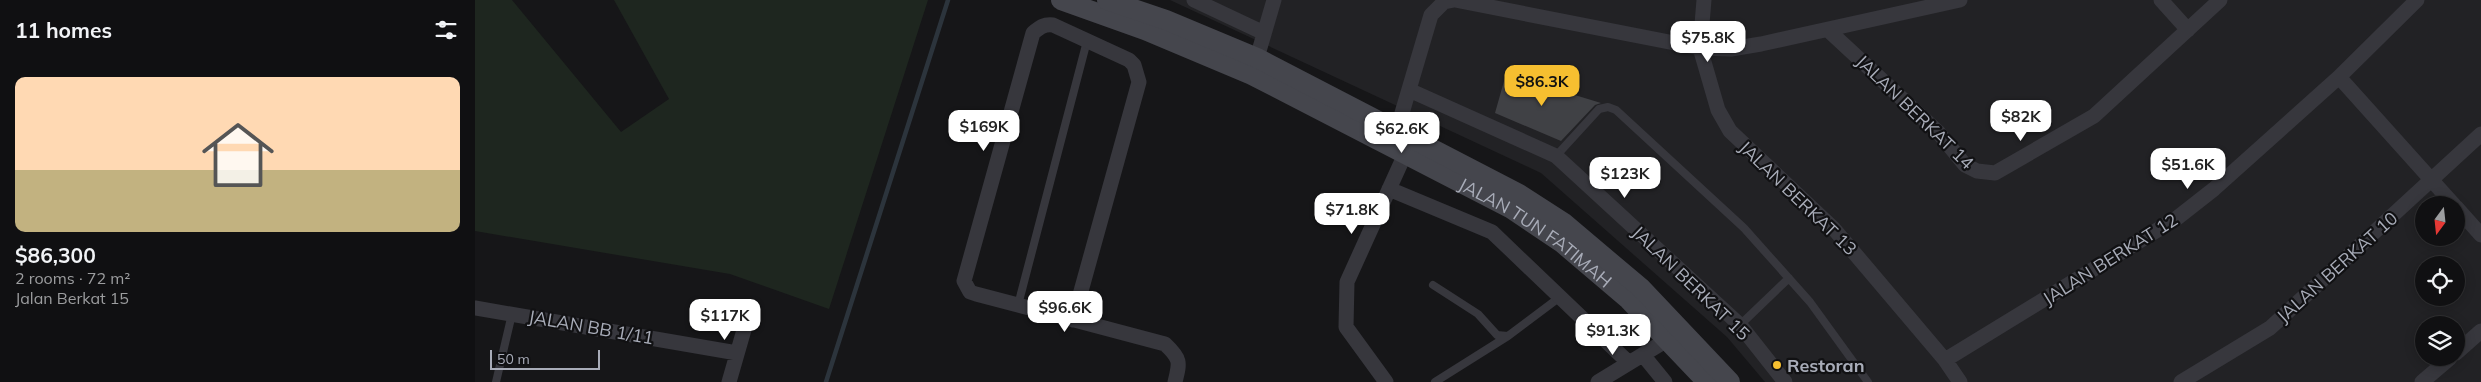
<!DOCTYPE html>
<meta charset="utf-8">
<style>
body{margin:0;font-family:Mulish,sans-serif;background:#1e1e20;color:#f1f3f6;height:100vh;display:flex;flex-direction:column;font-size:19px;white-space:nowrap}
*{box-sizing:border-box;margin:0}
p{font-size:16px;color:#9c9d9f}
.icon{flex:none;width:28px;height:28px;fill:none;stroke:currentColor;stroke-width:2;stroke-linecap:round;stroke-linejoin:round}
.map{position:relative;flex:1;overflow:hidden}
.drawer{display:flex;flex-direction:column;background:#101012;width:475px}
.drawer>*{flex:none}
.needle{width:32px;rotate:195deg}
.fabs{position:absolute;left:1940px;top:196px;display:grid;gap:10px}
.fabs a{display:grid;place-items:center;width:50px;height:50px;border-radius:50%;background:#101012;box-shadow:0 2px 12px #0003,0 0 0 1px #303032;font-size:25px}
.scale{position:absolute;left:15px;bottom:12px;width:110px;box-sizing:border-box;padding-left:5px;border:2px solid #a8acb8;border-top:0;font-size:14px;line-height:18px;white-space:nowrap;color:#a8acb8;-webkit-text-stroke:4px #111113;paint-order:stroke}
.price{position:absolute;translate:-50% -42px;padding:0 11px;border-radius:10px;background:#fff;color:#222;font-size:16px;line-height:32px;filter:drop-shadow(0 1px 2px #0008)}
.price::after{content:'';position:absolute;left:50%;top:30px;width:15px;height:11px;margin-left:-8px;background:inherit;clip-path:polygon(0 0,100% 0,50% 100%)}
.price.on{background:#f6bf30;color:#111}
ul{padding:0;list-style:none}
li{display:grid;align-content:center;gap:10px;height:265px;padding:0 15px}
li+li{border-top:1px solid #303032}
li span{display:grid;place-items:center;height:155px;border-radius:10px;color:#555}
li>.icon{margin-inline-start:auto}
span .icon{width:90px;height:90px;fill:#fffc;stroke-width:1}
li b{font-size:21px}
h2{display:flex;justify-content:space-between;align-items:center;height:60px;padding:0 15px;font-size:21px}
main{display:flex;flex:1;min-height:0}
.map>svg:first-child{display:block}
</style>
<main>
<section class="drawer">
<h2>11 homes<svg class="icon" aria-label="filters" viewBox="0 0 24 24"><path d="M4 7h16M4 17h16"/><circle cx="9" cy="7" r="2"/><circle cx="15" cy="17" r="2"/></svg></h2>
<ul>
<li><span style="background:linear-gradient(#ffd9b3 60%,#c2b280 0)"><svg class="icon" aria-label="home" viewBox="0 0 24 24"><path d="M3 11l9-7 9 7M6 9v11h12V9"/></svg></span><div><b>$86,300</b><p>2 rooms · 72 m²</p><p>Jalan Berkat 15</p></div></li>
</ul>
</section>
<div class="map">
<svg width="2006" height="382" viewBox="0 0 2006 382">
<rect width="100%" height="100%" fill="#161618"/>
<path fill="#222225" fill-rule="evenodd" d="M695,0h1311v382h-716l-38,-45 -186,-164zM1949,205h32v33h-32zM1949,265h32v33h-32zM1949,325h32v33h-32z"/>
<path fill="#1e261f" d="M0,0h37l109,132 48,-33 -55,-99h314l-99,309 -99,-35 -255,-43z"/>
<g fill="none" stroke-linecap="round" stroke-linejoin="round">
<path stroke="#2c343c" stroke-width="4.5" d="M351,382l122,-382"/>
</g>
<path fill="#404145" d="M1031,74l95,29 -6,2 -34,36 -66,-28z"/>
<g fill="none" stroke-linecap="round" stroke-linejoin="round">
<path stroke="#37373d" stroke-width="8" d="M1081,156l43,-47 9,-2 8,3 128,118 66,74 58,80
M958,285l45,29 19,21 11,1 52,-39
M543,305l69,-264
M1265,325l49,-47
M21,382l16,-68
M960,382l73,-46"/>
<path stroke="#37373d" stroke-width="15" d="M719,0l70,33
M980,0l245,48 31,1 30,-5 199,-44
M1229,0l-4,48 18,62 12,21 104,98 111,131 15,22
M1686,0l27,30
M1353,30l110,102 27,33 12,6 18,2 99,-57 126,-116
M779,68l20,-68
M1864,77l115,128
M934,90l147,66 184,169 45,57
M919,140l37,-125 13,-13 10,-2
M914,189l103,43 137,131
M1981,207l25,28
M0,308l262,45
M598,320l66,-238 -5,-17 -5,-5 -76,-35c-9,-1 -13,2 -20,8l-69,248 6,11 6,2 189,50c16,15 15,18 10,38
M1981,353l25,-22
M1168,355l22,27
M1470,360l232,-142 37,-29 125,-112 78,-77
M254,382l21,-73
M911,382l-40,-55 1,-45 58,-128
M1123,382l77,-47
M1706,382l89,-54 211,-194
M1947,382l28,-24"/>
<g stroke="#45464d" stroke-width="20">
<path id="s1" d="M586,0l84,30 107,45 258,133 52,35 67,57 78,82"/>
<path d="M632,0l59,20 91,38 262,136 45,29 77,65 89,94"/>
</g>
</g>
<circle fill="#f6bf30" stroke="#111113" stroke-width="2" cx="1302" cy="365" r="5"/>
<g text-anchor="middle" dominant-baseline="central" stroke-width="4.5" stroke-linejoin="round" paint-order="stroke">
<g font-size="18" fill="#a8acb8" stroke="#111113">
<text transform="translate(1440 112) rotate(44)">JALAN BERKAT 14</text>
<text transform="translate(1323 198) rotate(44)">JALAN BERKAT 13</text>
<text stroke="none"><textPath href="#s1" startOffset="530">JALAN TUN FATIMAH</textPath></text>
<text transform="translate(1635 259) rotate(-32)">JALAN BERKAT 12</text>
<text transform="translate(1862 267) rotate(-42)">JALAN BERKAT 10</text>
<text transform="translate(1216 283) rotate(44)">JALAN BERKAT 15</text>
<text transform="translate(116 327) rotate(10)">JALAN BB 1/11</text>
</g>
<g font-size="18" font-weight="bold" fill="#a8acb8" stroke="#111113" text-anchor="start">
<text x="1312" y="365">Restoran</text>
</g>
</g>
</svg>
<div class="fabs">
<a><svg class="needle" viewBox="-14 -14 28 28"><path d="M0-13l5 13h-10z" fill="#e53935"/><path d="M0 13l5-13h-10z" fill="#9c9d9f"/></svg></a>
<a><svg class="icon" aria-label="locate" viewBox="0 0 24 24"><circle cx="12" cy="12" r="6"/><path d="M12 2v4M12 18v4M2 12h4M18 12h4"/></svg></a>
<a><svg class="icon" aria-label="layers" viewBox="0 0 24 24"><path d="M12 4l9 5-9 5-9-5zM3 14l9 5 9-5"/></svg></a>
</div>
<div class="scale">50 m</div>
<b class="price" style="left:1233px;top:63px">$75.8K</b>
<b class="price on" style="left:1067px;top:107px">$86.3K</b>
<b class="price" style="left:1546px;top:142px">$82K</b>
<b class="price" style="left:509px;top:152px">$169K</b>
<b class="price" style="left:927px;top:154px">$62.6K</b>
<b class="price" style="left:1713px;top:190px">$51.6K</b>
<b class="price" style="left:1150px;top:199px">$123K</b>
<b class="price" style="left:877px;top:235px">$71.8K</b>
<b class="price" style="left:590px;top:333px">$96.6K</b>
<b class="price" style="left:250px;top:341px">$117K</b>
<b class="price" style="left:1138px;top:356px">$91.3K</b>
</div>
</main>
